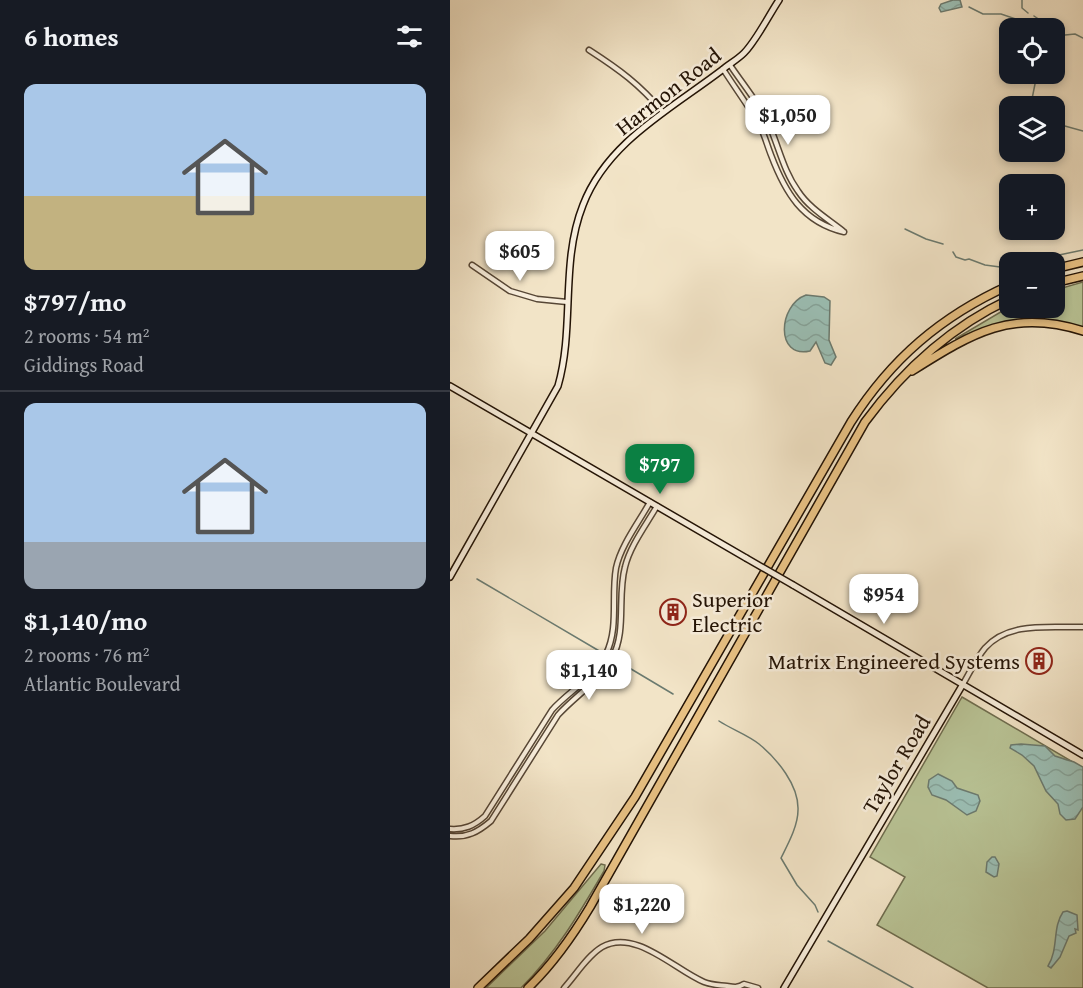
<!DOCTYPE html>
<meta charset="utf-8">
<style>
body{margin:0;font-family:"Gentium Book Plus",serif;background:#20242c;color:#f1f3f6;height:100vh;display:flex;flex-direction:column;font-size:22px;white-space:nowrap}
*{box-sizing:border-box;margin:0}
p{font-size:20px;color:#9ea1a6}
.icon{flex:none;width:33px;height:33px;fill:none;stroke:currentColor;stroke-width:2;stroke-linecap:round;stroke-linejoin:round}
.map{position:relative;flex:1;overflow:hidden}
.drawer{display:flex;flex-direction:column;background:#171b24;width:450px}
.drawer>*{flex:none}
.controls{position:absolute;left:549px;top:18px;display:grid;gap:12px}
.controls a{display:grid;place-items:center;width:66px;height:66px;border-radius:12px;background:#171b24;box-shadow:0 3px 9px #0003;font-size:30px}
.price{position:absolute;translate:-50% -51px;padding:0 14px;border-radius:12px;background:#fff;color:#222;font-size:20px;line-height:39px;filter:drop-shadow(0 2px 3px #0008)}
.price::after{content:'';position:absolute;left:50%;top:36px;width:18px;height:14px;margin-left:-9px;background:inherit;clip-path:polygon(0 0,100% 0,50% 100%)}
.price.active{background:#0b8043;color:#fff}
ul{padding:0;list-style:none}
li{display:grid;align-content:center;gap:12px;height:318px;padding:0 24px}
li+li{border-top:2px solid #363941}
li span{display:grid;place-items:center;height:186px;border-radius:12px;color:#555}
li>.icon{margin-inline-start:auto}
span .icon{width:108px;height:108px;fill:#fffc;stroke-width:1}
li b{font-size:26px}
h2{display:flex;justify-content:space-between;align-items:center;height:72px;padding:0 24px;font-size:26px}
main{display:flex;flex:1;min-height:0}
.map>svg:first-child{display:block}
</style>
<main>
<section class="drawer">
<h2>6 homes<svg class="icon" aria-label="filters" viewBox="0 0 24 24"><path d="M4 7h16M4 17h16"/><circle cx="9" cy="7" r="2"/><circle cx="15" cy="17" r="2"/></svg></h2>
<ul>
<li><span style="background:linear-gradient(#a9c7e8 60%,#c2b280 0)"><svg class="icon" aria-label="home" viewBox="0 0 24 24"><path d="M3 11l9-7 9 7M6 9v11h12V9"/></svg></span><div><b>$797/mo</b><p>2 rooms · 54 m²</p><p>Giddings Road</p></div></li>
<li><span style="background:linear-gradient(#a9c7e8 75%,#9aa5b1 0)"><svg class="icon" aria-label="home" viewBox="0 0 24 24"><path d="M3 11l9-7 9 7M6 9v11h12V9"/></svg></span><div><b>$1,140/mo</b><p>2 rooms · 76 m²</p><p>Atlantic Boulevard</p></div></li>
</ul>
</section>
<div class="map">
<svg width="633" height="988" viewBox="0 0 633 988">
<defs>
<pattern id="water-waves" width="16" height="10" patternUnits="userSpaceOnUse" patternTransform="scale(1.5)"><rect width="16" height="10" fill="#9bbfb5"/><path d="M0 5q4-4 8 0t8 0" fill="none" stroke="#85a39a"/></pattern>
</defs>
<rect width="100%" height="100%" fill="#f2e4c7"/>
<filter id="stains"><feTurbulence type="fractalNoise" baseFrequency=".00333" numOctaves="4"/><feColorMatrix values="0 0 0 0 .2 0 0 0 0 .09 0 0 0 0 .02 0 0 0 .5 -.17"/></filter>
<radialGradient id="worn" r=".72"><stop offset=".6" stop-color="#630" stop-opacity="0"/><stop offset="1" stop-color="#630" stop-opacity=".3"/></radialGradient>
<path fill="#b9c496" stroke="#6e6c4e" stroke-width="1.5" d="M633,282v47l-66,-9 -25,5 -37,14 54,-32 45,1 1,-18z
M512,697l121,71v220h-95l-111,-63 28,-48 -35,-20z
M151,864l4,1 -1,6c-25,43 -48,82 -83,117h-35l59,-57z"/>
<path fill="url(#water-waves)" stroke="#6b7a6f" stroke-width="1.5" d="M503,0h7l2,7 -21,5 -2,-4 2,-4z
M356,295l18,2 6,4 -1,39 7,17 -5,8 -6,-2 -9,-21 -6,9c-35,8 -32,-46 -4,-56z
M571,744l24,2 10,10 19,6 9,5v40l-8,12 -9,1 -6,-6 -2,-10 -12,-13 -12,-25 -12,-11 -12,-7 1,-3z
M488,774l14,7 5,7 21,7 2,6 -4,10 -9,4 -21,-15 -14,-5 -4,-8 1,-7z
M542,857h3l4,7 -2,12 -3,1 -8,-5 1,-10z
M617,911l10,4 1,15 -3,-1 1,4 -7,3 -9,21 -9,11 -3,-2c11,-18 4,-38 15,-54z"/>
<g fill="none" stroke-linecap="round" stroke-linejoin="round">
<path stroke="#6b7a6f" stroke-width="1.5" d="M572,0v8l6,5
M519,7l14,7h18l18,6
M584,16l9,6 4,6
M575,24l7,4
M603,28l6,1 6,6 10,-1 8,4
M583,106l-1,-7 5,-25
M604,123l29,8
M455,229l21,10 17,5
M503,252l3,5 9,3 4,-1 16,6 15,2 10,8
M592,262l17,-7 24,-5
M27,579l124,73
M166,660l57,34
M269,721c12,8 29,14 40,23 18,15 40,41 39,66 0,16 -10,34 -17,48l16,27 18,20 3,7
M378,941l85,47"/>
<defs>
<path id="street" d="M139,50c31,20 50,34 74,62
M280,65c14,21 33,43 42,67 8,20 13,41 26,59 11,17 30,28 45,40
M273,69c12,19 25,36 36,55 5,9 8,21 12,31 14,37 31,67 73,77
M22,265l38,26 27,8 30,3
M513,684c7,-12 13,-25 22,-36 24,-27 65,-20 98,-21
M0,829c14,1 24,-3 35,-13l67,-106c17,-19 42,-32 54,-56 13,-26 5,-58 10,-86 5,-23 23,-46 34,-66
M0,836c17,2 28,-4 41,-15l67,-106c18,-20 41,-33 54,-57 15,-27 5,-61 13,-91 5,-21 21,-42 32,-61
M114,988c12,-13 23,-32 38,-41 33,-19 73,23 102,35 7,3 15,3 23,4 7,1 11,2 17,-2l14,4"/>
<path id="secondary" d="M0,386l296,172
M0,577l108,-191c17,-59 2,-123 25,-181 24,-63 88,-96 139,-135 7,-6 15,-10 22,-17 12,-12 25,-38 35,-53
M343,585l290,170
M334,988l179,-304"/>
<path id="highway" d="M604,269l29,-7
M604,283l29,-7
M462,371c59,-37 99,-63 171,-40
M28,988l51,-49 45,-51 61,-91 216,-375c40,-63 90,-106 159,-137
M78,988c25,-24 44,-51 62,-81l275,-485c39,-53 85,-95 145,-123"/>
</defs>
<use href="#street" stroke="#574736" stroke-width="7"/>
<use href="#secondary" stroke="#231305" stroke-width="8"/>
<use href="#highway" stroke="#231305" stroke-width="10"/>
<use href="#street" stroke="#f7eddb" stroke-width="4"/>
<use href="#secondary" stroke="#f7eddb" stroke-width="5"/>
<use href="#highway" stroke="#e9c284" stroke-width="7"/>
<defs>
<path id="secondary-bridge" d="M296,558l47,27"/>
</defs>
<use href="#secondary-bridge" stroke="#231305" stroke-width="8" stroke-linecap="butt"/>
<use href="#secondary-bridge" stroke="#f7eddb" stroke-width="5"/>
</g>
<defs>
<symbol id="building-ring" viewBox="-11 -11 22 22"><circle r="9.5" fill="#f7eddb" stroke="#8f2418" stroke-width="1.5"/><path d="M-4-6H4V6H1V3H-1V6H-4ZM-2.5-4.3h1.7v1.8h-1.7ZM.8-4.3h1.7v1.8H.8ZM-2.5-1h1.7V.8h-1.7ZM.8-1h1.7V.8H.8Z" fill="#8f2418"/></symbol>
</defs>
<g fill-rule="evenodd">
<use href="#building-ring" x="208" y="597" width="30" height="30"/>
<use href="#building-ring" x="574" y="646" width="30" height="30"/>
</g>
<g text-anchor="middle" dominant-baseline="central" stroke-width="5" stroke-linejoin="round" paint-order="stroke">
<g font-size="22" fill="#231305" stroke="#f7eddb">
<text transform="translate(218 91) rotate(-38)">Harmon Road</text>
<text transform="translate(446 764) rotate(-59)">Taylor Road</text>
</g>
<g font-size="22" fill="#231305" stroke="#f7eddb" text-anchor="start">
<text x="242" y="599">Superior<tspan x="242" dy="25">Electric</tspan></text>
<text x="570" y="661" text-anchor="end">Matrix Engineered Systems</text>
</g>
</g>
<rect width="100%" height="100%" filter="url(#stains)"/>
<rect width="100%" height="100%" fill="url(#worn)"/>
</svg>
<div class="controls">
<a><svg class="icon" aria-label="locate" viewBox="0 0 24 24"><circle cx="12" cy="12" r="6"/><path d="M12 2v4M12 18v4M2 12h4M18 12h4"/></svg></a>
<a><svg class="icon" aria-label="layers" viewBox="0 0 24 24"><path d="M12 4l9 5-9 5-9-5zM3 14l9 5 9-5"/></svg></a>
<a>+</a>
<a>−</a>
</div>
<b class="price" style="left:338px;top:146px">$1,050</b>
<b class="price" style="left:70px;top:282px">$605</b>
<b class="price active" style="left:210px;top:495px">$797</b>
<b class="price" style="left:434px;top:625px">$954</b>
<b class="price" style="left:139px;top:701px">$1,140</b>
<b class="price" style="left:192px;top:935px">$1,220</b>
</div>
</main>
